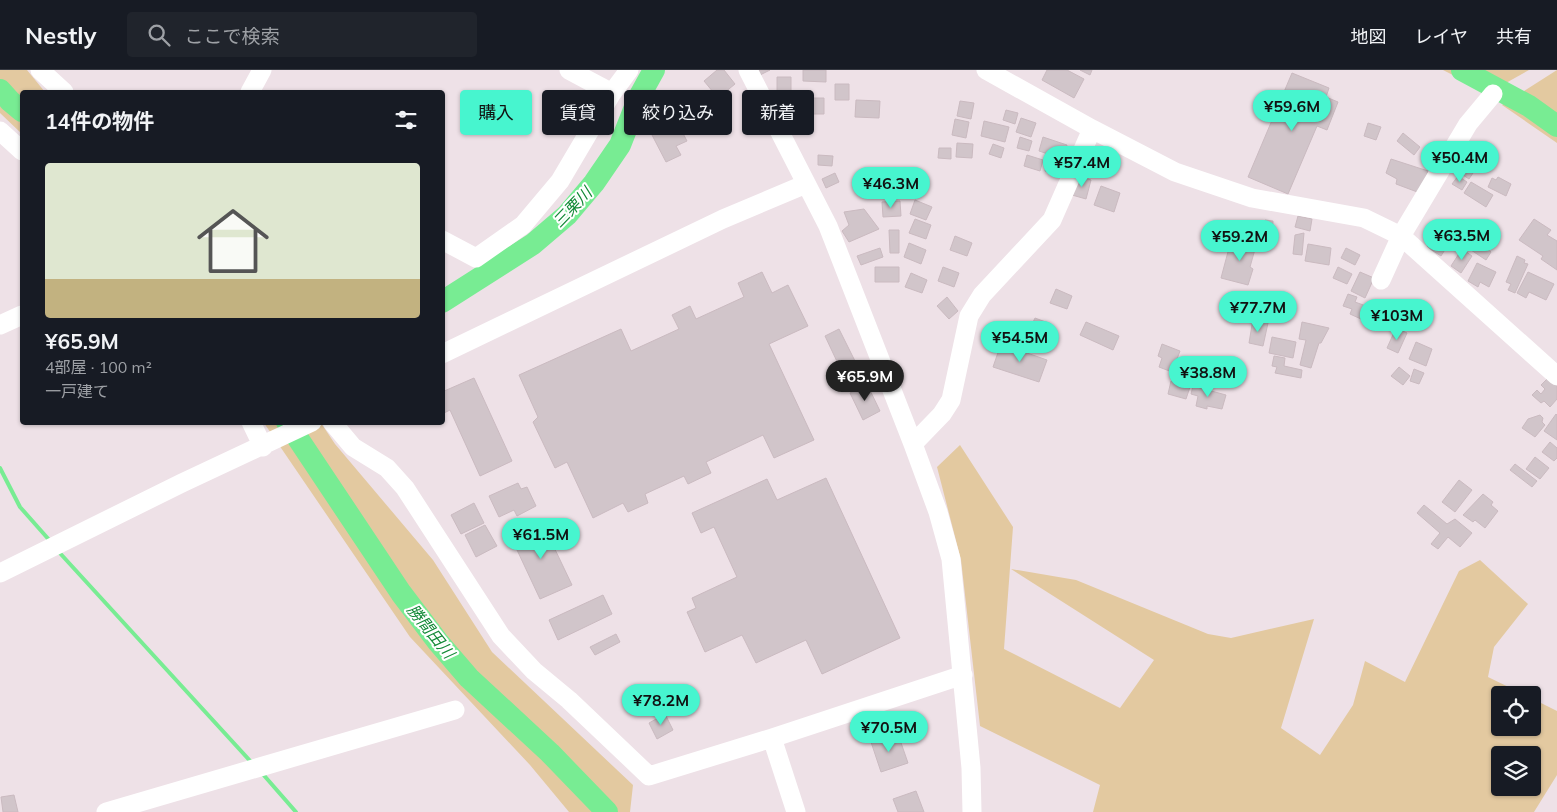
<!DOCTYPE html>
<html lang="ja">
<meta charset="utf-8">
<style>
body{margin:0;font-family:Mulish,"Noto Sans JP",sans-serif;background:#20242c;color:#f1f3f6;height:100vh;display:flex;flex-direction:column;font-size:19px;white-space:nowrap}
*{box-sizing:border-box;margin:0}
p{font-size:16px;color:#9ea1a6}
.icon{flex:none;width:28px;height:28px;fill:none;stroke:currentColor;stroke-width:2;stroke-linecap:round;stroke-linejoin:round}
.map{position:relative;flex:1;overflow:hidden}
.details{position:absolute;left:20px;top:20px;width:425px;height:335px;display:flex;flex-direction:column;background:#171b24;border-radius:5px;box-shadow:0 1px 4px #0004}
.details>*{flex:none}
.banner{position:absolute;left:460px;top:20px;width:475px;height:45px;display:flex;gap:10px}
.buttons{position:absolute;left:1491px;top:616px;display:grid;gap:10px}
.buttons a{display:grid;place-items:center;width:50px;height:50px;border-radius:5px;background:#171b24;box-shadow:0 1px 4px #0004;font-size:25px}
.price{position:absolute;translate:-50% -42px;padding:0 11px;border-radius:18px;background:#47f5cf;color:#111;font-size:16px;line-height:32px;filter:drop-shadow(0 1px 2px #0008)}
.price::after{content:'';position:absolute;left:50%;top:30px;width:15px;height:11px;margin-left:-8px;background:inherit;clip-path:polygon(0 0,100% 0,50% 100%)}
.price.active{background:#222;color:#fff}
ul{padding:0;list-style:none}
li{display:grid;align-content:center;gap:10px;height:265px;padding:0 25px}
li+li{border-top:1px solid #363941}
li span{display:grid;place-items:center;height:155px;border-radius:5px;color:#555}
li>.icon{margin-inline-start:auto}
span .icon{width:90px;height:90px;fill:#fffc;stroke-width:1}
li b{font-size:21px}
h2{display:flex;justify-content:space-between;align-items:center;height:60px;padding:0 25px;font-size:21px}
.tag{padding:0 18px;border-radius:5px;background:#171b24;box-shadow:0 1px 4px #0004;font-size:18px;line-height:45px}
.tag.active{background:#47f5cf;color:#111}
header{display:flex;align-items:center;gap:30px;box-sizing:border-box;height:70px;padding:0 25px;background:#171b24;border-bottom:1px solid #363941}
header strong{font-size:24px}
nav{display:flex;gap:28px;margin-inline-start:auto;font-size:18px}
.search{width:350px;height:45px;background:#20242c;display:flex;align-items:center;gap:12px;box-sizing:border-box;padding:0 18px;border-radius:5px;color:#9ea1a6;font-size:19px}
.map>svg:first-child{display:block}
</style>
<header>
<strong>Nestly</strong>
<div class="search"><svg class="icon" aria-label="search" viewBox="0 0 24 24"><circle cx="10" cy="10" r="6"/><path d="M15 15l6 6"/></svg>ここで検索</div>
<nav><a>地図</a><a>レイヤ</a><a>共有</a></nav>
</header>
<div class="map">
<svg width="1557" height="742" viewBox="0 0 1557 742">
<rect width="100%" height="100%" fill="#eee1e7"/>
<path fill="#e3c9a0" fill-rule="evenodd" d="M0,0h27l18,22h-23v42l-22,-21z
M1443,0h86l-41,23z
M1557,0v73l-55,-38z
M264,353h57l14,21 98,116 59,92 141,133 -3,27h-61l-39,-47 -120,-128z
M960,375l53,82 -9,122 116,59 34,-48 -143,-91 65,11 132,54 23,4 83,-19 -33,109 39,27 33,-50 12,-44 40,21 54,-111 21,-11 48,44 -34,43 -6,30 37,18h-25v33h32l1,-29 24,12v64l-23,37h-441l7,-27 -120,-59 -19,-166 -24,-93zM1500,685h32v33h-32z"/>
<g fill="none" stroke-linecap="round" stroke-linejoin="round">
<path stroke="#78ec93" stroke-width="4" d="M0,398l20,39 31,35
M58,481l195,213
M261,702l35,40"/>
<path stroke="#78ec93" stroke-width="22" d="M1462,0l67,36 28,20
M0,20l10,11 12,10
M442,232l91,-58 34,-29 27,-32 26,-38 19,-48 15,-27
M287,352l114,171 37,49 31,36 81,75 57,59"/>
</g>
<path fill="#d1c5ca" stroke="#cabac0" d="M717,0h7l11,14 -17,14 -14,-17z
M755,0h15l-12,6z
M803,0h23v12l-23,-1z
M1047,0h20l17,9 -10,19 -32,-18z
M1080,0h12l-2,5z
M1292,3l37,15 -3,9 12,5 -11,28 -10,-4 -29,68 -40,-17z
M777,7h14v16h-14z
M835,14h14v16h-14z
M809,28h15v16h-14z
M856,30l24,1 -1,17 -24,-1z
M960,31l14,2 -3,16 -14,-3z
M1006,40l12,3 -3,11 -12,-4z
M1021,48l15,5 -5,14 -15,-5z
M955,49l14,3 -3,16 -14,-3z
M984,51l25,6 -4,15 -24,-6z
M677,52l10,19 -11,5 5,9 -15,7 -14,-27z
M1368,53l13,4 -5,13 -12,-4z
M1403,63l17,14 -6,8 -17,-14z
M1020,67l12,4 -3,10 -12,-3z
M1043,67l24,8 -4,14 -24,-8z
M957,73l16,1 -1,14 -16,-1z
M993,74l11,4 -3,10 -12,-4z
M939,78h12v11l-13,-1z
M1477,81l7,5 -6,8 -7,-5z
M818,85l15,1 -1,10 -14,-1z
M1027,85l16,5 -3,11 -16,-5z
M1391,89l37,12 -8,22 -24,-9 1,-5 -11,-6z
M1048,90l16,5 -3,11 -16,-5z
M1465,94l10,6 -6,9 -9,-6z
M835,103l4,9 -13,6 -4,-9z
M1078,106l13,4 -5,19 -14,-4z
M1458,106l9,6 -5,8 -10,-6z
M1498,107l13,7 -5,12 -18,-9 4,-9 4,2z
M1471,112l22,13 -7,12 -22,-14z
M1101,116l19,7 -6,19 -20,-7z
M915,130l17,7 -6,13 -16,-6z
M900,131l1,15 -18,1 -1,-15z
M864,139l15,20 -30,13 -7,-11 7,-6 -5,-13z
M1298,146l14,3 -2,12 -15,-4z
M915,149l16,6 -5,14 -17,-6z
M1534,149l17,11 -4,5 10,6v29l-16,-11 2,-3 -24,-16z
M1265,150l8,1 -1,21 -9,-3z
M1214,154l16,5 -3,9 -15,-5z
M889,160h10v23h-9z
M1304,163l-2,22 -9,-1 2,-19z
M955,166l17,7 -5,13 -17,-6z
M1239,167l18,5 -7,25 3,2 -5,16 -27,-7 8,-30 6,2z
M1432,169l14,9 -5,8 -14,-9z
M1474,170l17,12 -5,8 -18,-12z
M909,173l17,7 -5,14 -17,-7z
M1308,174l23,4 -2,17 -24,-4z
M880,178l3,9 -22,8 -4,-9z
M1346,178l14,7 -5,10 -14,-7z
M1462,179l10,7 -11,17 -10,-7z
M1517,186l8,4 -1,3 4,1 -13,29 -7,-3 3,-6 -5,-2z
M1477,193l19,9 -7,15 -9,-5 -2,5 -10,-6z
M875,197h24v15h-24z
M943,197l16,6 -5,14 -16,-6z
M1338,197l14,7 -5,10 -14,-6z
M762,202l10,21 16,-8 20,41 -39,18 45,96 -40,18 -11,-23 -57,27 5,11 -23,11 -4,-8 -39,18 3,9 -20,9 -5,-9 -30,15 -26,-56 -12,6 -22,-46 5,-5 -19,-42 102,-46 10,22 48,-22 -7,-14 18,-9 6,13 48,-22 -6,-14z
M1360,202l14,6 -9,20 -14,-7z
M1528,202l26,12 -8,16 -17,-8 -3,6 -9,-5z
M911,203l16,7 -5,13 -17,-6z
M1056,219l16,7 -5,13 -17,-6z
M1348,224l9,3 -2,5 11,4 -5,13 -11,-5 2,-5 -9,-3z
M947,227l11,14 -9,8 -12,-13z
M1371,235l20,10 -6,13 -21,-9z
M1035,248l16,6 -5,14 -17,-7z
M1253,249l15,4 -5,23 -14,-3z
M1086,252l33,14 -6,14 -33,-15z
M1302,252l27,6 -8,15h-2l-8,25 -11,-3 6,-25 -7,-1z
M1396,258l11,5 -9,20 -11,-5z
M839,259l25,50 -15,8 -24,-51z
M1272,267l24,5 -3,16 -24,-5z
M1416,272l16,7 -6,17 -17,-7z
M1001,274l46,16 -8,22 -46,-15z
M1162,274l18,7 -8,21 -13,-5 3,-9 -4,-2z
M1274,286l11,2 -1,8 18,4 -1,8 -26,-5 2,-6 -5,-1z
M1399,297l11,9 -7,9 -12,-9z
M1414,299l10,4 -5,11 -9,-3z
M474,308l38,83 -32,15 -30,-66 -8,4v-22z
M1548,308l9,8v13l-7,8 -6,-6 -3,2 -9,-8 5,-5 4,4 4,-5 -4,-4z
M1171,311l19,6 -4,12 -18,-5z
M867,314l13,27 -17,9 -13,-27z
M1193,316l33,9 -4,14 -15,-3v3l-11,-3 2,-10 -7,-2z
M1556,344l1,1v25l-13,-9z
M1540,345l3,3 -1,4 3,3 -10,12 -13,-9 6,-9z
M1550,372l7,6v10l-3,3 -12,-9z
M1535,387l14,11 -9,11 -14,-10z
M1515,394l22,17 -5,6 -22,-17z
M826,408l74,160 -78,36 -16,-34 -50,23 -14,-28 -37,17 -18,-40 9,-4 -4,-10 45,-21 -23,-50 -13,6 -9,-20 75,-34 10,21z
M1459,410l13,10 -17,22 -13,-10z
M518,413l3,6 6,-2 9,19 -19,10 -3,-6 -15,7 -10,-21z
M1483,424l10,8 -2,3 7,6 -13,17 -10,-8 -2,2 -10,-7z
M474,433l10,20 -23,11 -10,-19z
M1424,435l23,19 8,-5 17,14 -12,14 -12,-10 -10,12 -7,-5 9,-11 -23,-20z
M541,450l31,65 -32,14 -30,-64z
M485,455l12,21 -21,11 -11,-22z
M603,525l9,19 -54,26 -9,-20z
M616,564l4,8 -25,13 -5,-8z
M665,644l8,16 -16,9 -8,-16z
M898,664l10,29 -27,9 -10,-30z
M916,721l8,21h-26l-5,-13z
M14,725l4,17h-15l-2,-15z"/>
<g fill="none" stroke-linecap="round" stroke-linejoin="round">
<path stroke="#fff" stroke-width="19" d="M40,0l24,22
M569,0l43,23
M748,0l80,156 85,218 25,68 13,47 20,209 1,44
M986,0l106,59 83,43 77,26 112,20 37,18 156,140
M250,22l12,-22
M0,61l22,20
M442,170l34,18 47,-33 37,-44 52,-88 17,-23
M1381,210l20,-44 67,-112 25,-30
M0,255l22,-10
M442,284l281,-135 83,-35
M251,352l12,25
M332,352l21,25 34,21 18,20 96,148 33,35 35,29 80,76 123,-38 191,-63
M913,374l29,-30 9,-14 18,-84 13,-21 70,-75 40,-91
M0,503l182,-90 130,-61
M772,668l24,74
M106,742l349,-102"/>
</g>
<g text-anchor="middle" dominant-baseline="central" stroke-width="4" stroke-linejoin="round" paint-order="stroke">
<g font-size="16" font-style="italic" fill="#128936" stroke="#fff">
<text transform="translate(572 137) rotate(-46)">三栗川</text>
<text transform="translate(431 561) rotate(51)">勝間田川</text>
</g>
</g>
</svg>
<div class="buttons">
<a><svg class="icon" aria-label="locate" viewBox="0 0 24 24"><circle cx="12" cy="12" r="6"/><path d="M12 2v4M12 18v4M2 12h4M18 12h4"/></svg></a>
<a><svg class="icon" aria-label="layers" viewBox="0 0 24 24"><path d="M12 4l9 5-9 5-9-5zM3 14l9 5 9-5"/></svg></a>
</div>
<b class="price" style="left:1292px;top:62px">¥59.6M</b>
<b class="price" style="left:1460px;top:113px">¥50.4M</b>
<b class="price" style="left:1082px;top:118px">¥57.4M</b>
<b class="price" style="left:891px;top:139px">¥46.3M</b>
<b class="price" style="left:1462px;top:191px">¥63.5M</b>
<b class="price" style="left:1240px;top:192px">¥59.2M</b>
<b class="price" style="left:1258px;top:263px">¥77.7M</b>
<b class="price" style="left:1397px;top:271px">¥103M</b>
<b class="price" style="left:1020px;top:293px">¥54.5M</b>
<b class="price" style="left:1208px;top:328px">¥38.8M</b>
<b class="price active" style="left:865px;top:332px">¥65.9M</b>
<b class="price" style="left:541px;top:490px">¥61.5M</b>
<b class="price" style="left:661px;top:656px">¥78.2M</b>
<b class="price" style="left:889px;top:683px">¥70.5M</b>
<div class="banner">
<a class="tag active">購入</a>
<a class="tag">賃貸</a>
<a class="tag">絞り込み</a>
<a class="tag">新着</a>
</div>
<section class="details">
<h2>14件の物件<svg class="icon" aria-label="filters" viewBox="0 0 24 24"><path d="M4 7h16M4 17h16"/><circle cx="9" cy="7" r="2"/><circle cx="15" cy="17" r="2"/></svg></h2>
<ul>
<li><span style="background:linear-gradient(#dfe7d0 75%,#c2b280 0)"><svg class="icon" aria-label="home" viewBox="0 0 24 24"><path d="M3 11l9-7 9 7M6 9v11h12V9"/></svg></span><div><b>¥65.9M</b><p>4部屋 · 100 m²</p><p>一戸建て</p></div></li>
</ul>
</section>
</div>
